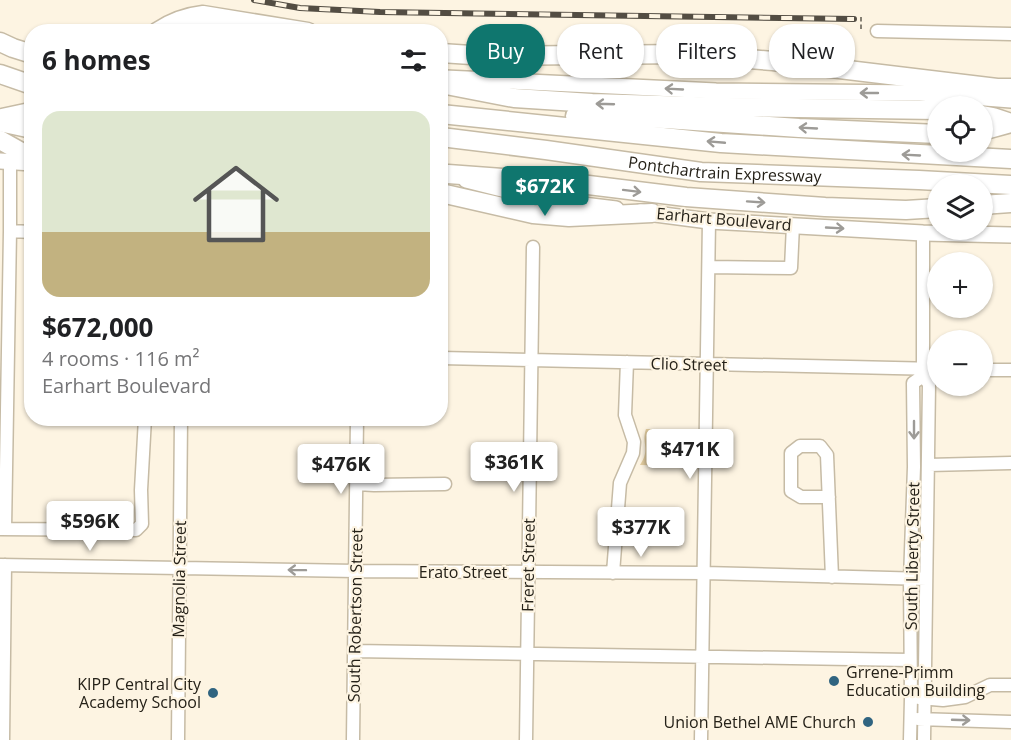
<!DOCTYPE html>
<meta charset="utf-8">
<style>
body{margin:0;font-family:"Open Sans",sans-serif;background:#f6f6f6;color:#202124;height:100vh;display:flex;flex-direction:column;font-size:22px;white-space:nowrap}
*{box-sizing:border-box;margin:0}
p{font-size:20px;color:#757577}
.icon{flex:none;width:33px;height:33px;fill:none;stroke:currentColor;stroke-width:2;stroke-linecap:round;stroke-linejoin:round}
.map{position:relative;flex:1;overflow:hidden}
.details{position:absolute;left:24px;top:24px;width:424px;height:402px;display:flex;flex-direction:column;background:#fff;border-radius:24px;box-shadow:0 2px 4px #0004}
.details>*{flex:none}
.hud{position:absolute;left:466px;top:24px;width:454px;height:54px;display:flex;gap:12px}
.buttons{position:absolute;left:927px;top:96px;display:grid;gap:12px}
.buttons a{display:grid;place-items:center;width:66px;height:66px;border-radius:50%;background:#fff;box-shadow:0 2px 4px #0004;font-size:30px}
.price{position:absolute;translate:-50% -51px;padding:0 14px;border-radius:6px;background:#fff;color:#222;font-size:20px;line-height:39px;filter:drop-shadow(0 2px 3px #0008)}
.price::after{content:'';position:absolute;left:50%;top:36px;width:18px;height:14px;margin-left:-9px;background:inherit;clip-path:polygon(0 0,100% 0,50% 100%)}
.price.on{background:#0f766e;color:#fff}
ul{padding:0;list-style:none}
li{display:grid;align-content:center;gap:12px;height:318px;padding:0 18px}
li span{display:grid;place-items:center;height:186px;border-radius:18px;color:#555}
li>.icon{margin-inline-start:auto}
span .icon{width:108px;height:108px;fill:#fffc;stroke-width:1}
li b{font-size:26px}
h2{display:flex;justify-content:space-between;align-items:center;height:72px;padding:0 18px;font-size:26px}
.tag{padding:0 21px;border-radius:24px;background:#fff;box-shadow:0 2px 4px #0004;font-size:21px;line-height:54px}
.tag.on{background:#0f766e;color:#fff}
.map>svg:first-child{display:block}
</style>
<div class="map">
<svg width="1011" height="740" viewBox="0 0 1011 740">
<rect width="100%" height="100%" fill="#fdf4e2"/>
<path fill="#e4cea1" d="M646,429h36v37l-42,-1c11,-16 1,-22 6,-36z"/>
<g fill="none" stroke-linecap="round" stroke-linejoin="round">
<defs>
<path id="minor" d="M877,31l134,3
M10,162v69l22,1
M923,233v143l6,8 -5,356
M709,267l82,1 2,-43
M441,358l497,11
M982,370h29
M928,465l83,-2
M357,484l17,1 71,-1
M829,497h-28l-10,-6v-38l9,-7h20l7,9 5,122
M0,529l136,1 6,-6 -1,-34 4,-72
M5,529l5,-298
M0,565l356,6 348,2 222,6
M613,573l7,-90 13,-30 1,-11 -9,-27 2,-53
M354,651l556,9
M919,698l24,2 22,-3 25,-12h21
M918,719l93,3
M3,740l2,-175
M178,740l3,-322
M353,740l4,-322
M526,740l7,-493
M701,740l8,-519
M910,740l1,-42 -1,-119 4,-112 -1,-84 10,-7"/>
<path id="major" d="M445,78l271,13 204,2 91,7
M0,117l32,-7
M0,161l32,2
M466,180l84,21 66,8
M640,212l69,9 214,12 88,2"/>
<g id="highway">
<path d="M157,32c15,-10 28,-15 46,-17l105,17"/>
<path d="M196,32l17,-11 9,-2"/>
<path d="M0,42l13,6 19,6"/>
<path d="M441,53l45,3 200,-2 87,7 224,27h14"/>
<path d="M0,74l32,11"/>
<path d="M441,84l73,14 78,5 134,4 212,3"/>
<path d="M441,114l280,29 290,16"/>
<path d="M982,115l11,2 18,6"/>
<path d="M575,116l90,3 134,9 139,6"/>
<path d="M0,122l32,7"/>
<path d="M982,131l29,-8"/>
<path id="s1" d="M441,137l105,13 155,22 218,8 92,5"/>
<path d="M0,140l32,18"/>
<path d="M448,174l124,9 114,14 139,10 81,3 32,-2"/>
<path d="M441,193l92,21 36,3 83,-4"/>
<path d="M982,205l29,-2"/>
</g>
</defs>
<use href="#minor" stroke="#c6bba5" stroke-width="15"/>
<use href="#major" stroke="#c6bba5" stroke-width="18"/>
<use href="#highway" stroke="#c6bba5" stroke-width="21"/>
<path stroke="#868073" stroke-width="2" stroke-dasharray="4.5 3" stroke-linecap="butt" d="M861,29v-14"/>
<use href="#minor" stroke="#fff" stroke-width="12"/>
<use href="#major" stroke="#fff" stroke-width="15"/>
<use href="#highway" stroke="#fff" stroke-width="18"/>
<defs>
<path id="rail" d="M254,0l46,8 80,4 474,7"/>
</defs>
<use href="#rail" stroke="#534d43" stroke-width="6"/>
<use href="#rail" stroke="#fdf4e2" stroke-width="4" stroke-dasharray="11" stroke-linecap="butt"/>
</g>
<defs><path id="oneway-shaft" d="M-6 0H5M1.5-3L5.5 0L1.5 3" fill="none" stroke-width="1.6" stroke-linecap="round" stroke-linejoin="round" transform="scale(1.5)"/></defs>
<g stroke="#9d9b97">
<use href="#oneway-shaft" transform="translate(674 89) rotate(-177)"/>
<use href="#oneway-shaft" transform="translate(869 93) rotate(-180)"/>
<use href="#oneway-shaft" transform="translate(605 104) rotate(-178)"/>
<use href="#oneway-shaft" transform="translate(808 128) rotate(-177)"/>
<use href="#oneway-shaft" transform="translate(716 142) rotate(-175)"/>
<use href="#oneway-shaft" transform="translate(911 155) rotate(-177)"/>
<use href="#oneway-shaft" transform="translate(632 191) rotate(7)"/>
<use href="#oneway-shaft" transform="translate(756 202) rotate(4)"/>
<use href="#oneway-shaft" transform="translate(835 228) rotate(3)"/>
<use href="#oneway-shaft" transform="translate(914 430) rotate(90)"/>
<use href="#oneway-shaft" transform="translate(297 570) rotate(-179)"/>
<use href="#oneway-shaft" transform="translate(961 720) rotate(2)"/>
</g>
<g fill="#306480" stroke="#fdf4e2" stroke-width="2">
<circle cx="834" cy="681" r="6"/>
<circle cx="213" cy="693" r="6"/>
<circle cx="868" cy="722" r="6"/>
</g>
<g text-anchor="middle" dominant-baseline="central" stroke-width="4.5" stroke-linejoin="round" paint-order="stroke">
<g font-size="16" fill="#252118" stroke="#fdf4e2">
<text stroke="none"><textPath href="#s1" startOffset="286">Pontchartrain Expressway</textPath></text>
<text transform="translate(724 219) rotate(5)">Earhart Boulevard</text>
<text transform="translate(689 364) rotate(1)">Clio Street</text>
<text transform="translate(912 556) rotate(-89)">South Liberty Street</text>
<text transform="translate(528 565) rotate(-89)">Freret Street</text>
<text x="463" y="572">Erato Street</text>
<text transform="translate(179 579) rotate(-89)">Magnolia Street</text>
<text transform="translate(355 615) rotate(-89)">South Robertson Street</text>
</g>
<g font-size="16" fill="#252118" stroke="#fdf4e2" text-anchor="end">
<text x="846" y="672" text-anchor="start">Grrene-Primm<tspan x="846" dy="18">Education Building</tspan></text>
<text x="201" y="684">KIPP Central City<tspan x="201" dy="18">Academy School</tspan></text>
<text x="856" y="722">Union Bethel AME Church</text>
</g>
</g>
</svg>
<div class="buttons">
<a><svg class="icon" aria-label="locate" viewBox="0 0 24 24"><circle cx="12" cy="12" r="6"/><path d="M12 2v4M12 18v4M2 12h4M18 12h4"/></svg></a>
<a><svg class="icon" aria-label="layers" viewBox="0 0 24 24"><path d="M12 4l9 5-9 5-9-5zM3 14l9 5 9-5"/></svg></a>
<a>+</a>
<a>−</a>
</div>
<b class="price on" style="left:545px;top:217px">$672K</b>
<b class="price" style="left:690px;top:480px">$471K</b>
<b class="price" style="left:514px;top:493px">$361K</b>
<b class="price" style="left:341px;top:495px">$476K</b>
<b class="price" style="left:90px;top:552px">$596K</b>
<b class="price" style="left:641px;top:558px">$377K</b>
<div class="hud">
<a class="tag on">Buy</a>
<a class="tag">Rent</a>
<a class="tag">Filters</a>
<a class="tag">New</a>
</div>
<section class="details">
<h2>6 homes<svg class="icon" aria-label="filters" viewBox="0 0 24 24"><path d="M4 7h16M4 17h16"/><circle cx="9" cy="7" r="2"/><circle cx="15" cy="17" r="2"/></svg></h2>
<ul>
<li><span style="background:linear-gradient(#dfe7d0 65%,#c2b280 0)"><svg class="icon" aria-label="home" viewBox="0 0 24 24"><path d="M3 11l9-7 9 7M6 9v11h12V9"/></svg></span><div><b>$672,000</b><p>4 rooms · 116 m²</p><p>Earhart Boulevard</p></div></li>
</ul>
</section>
</div>
